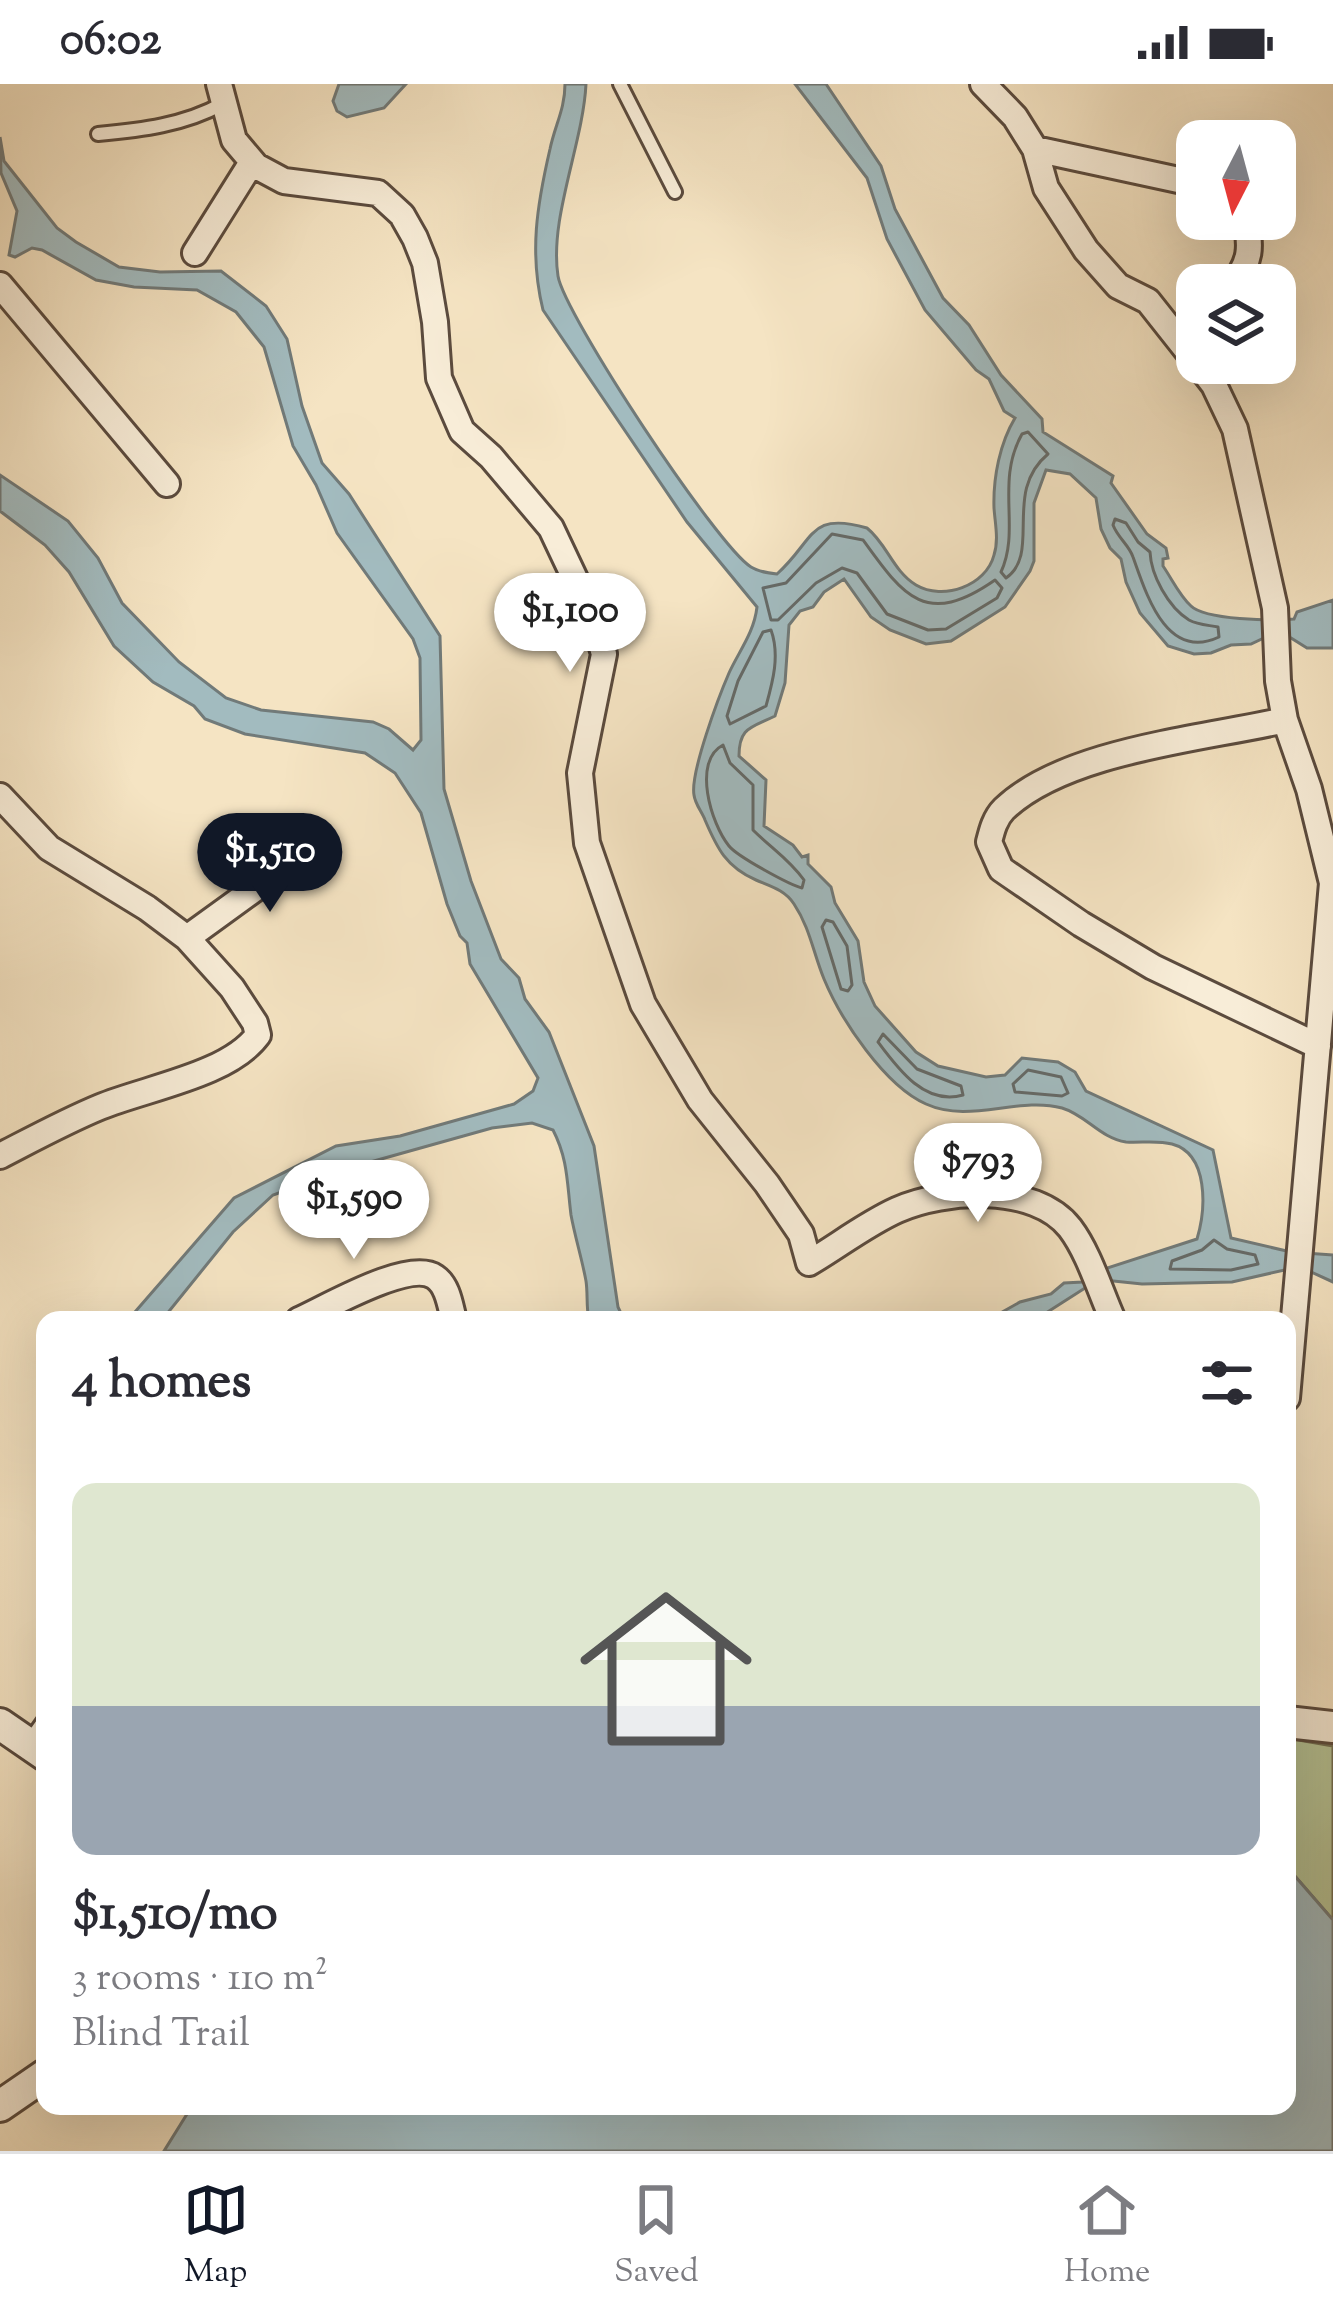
<!DOCTYPE html>
<meta charset="utf-8">
<style>
body{margin:0;font-family:"Sorts Mill Goudy",serif;background:#f7f7f7;color:#2b2b33;height:100vh;display:flex;flex-direction:column;font-size:45px;white-space:nowrap}
*{box-sizing:border-box;margin:0}
p{font-size:39px;color:#7c7c81}
.icon{flex:none;width:66px;height:66px;fill:none;stroke:currentColor;stroke-width:2;stroke-linecap:round;stroke-linejoin:round}
.map{position:relative;flex:1;overflow:hidden}
.side{position:absolute;left:36px;top:1227px;width:1260px;height:804px;display:flex;flex-direction:column;background:#fff;border-radius:24px;box-shadow:0 12px 48px #0002}
.side>*{flex:none}
.needle{width:78px;rotate:186deg}
.buttons{position:absolute;left:1176px;top:36px;display:grid;gap:24px}
.buttons a{display:grid;place-items:center;width:120px;height:120px;border-radius:24px;background:#fff;box-shadow:0 12px 48px #0002;font-size:60px}
.price{position:absolute;translate:-50% -102px;padding:0 27px;border-radius:42px;background:#fff;color:#222;font-size:39px;line-height:78px;filter:drop-shadow(0 3px 6px #0008)}
.price::after{content:'';position:absolute;left:50%;top:72px;width:36px;height:27px;margin-left:-18px;background:inherit;clip-path:polygon(0 0,100% 0,50% 100%)}
.price.selected{background:#111827;color:#fff}
ul{padding:0;list-style:none}
li{display:grid;align-content:center;gap:24px;height:636px;padding:0 36px}
li+li{border-top:3px solid #e1e1e2}
li span{display:grid;place-items:center;height:372px;border-radius:24px;color:#555}
li>.icon{margin-inline-start:auto}
span .icon{width:216px;height:216px;fill:#fffc;stroke-width:1}
li b{font-size:51px}
h2{display:flex;justify-content:space-between;align-items:center;height:144px;padding:0 36px;font-size:51px}
.status{display:flex;justify-content:space-between;align-items:center;height:84px;padding:0 60px;background:#fff;direction:ltr}
.status svg{height:33px;fill:currentColor}
.tabs{display:flex;justify-content:space-around;align-items:center;height:168px;border-top:3px solid #e1e1e2;background:#fff;font-size:33px;color:#7c7c81}
.tabs a{display:grid;justify-items:center;gap:6px}
.tabs .selected{color:#111827}
.map>svg:first-child{display:block}
</style>
<div class="status"><b>06:02</b><svg viewBox="0 0 49 12"><path d="M0 12V9h3v3zM5 12V6h3v6zM10 12V3h3v9zM15 12V0h3v12zM26 1h20v11H26zM47 4h2v5h-2z"/></svg></div>
<div class="map">
<svg width="1333" height="2067" viewBox="0 0 1333 2067">
<rect width="100%" height="100%" fill="#f5e4c3"/>
<filter id="stains"><feTurbulence type="fractalNoise" baseFrequency=".00167" numOctaves="4"/><feColorMatrix values="0 0 0 0 .2 0 0 0 0 .09 0 0 0 0 .02 0 0 0 .5 -.17"/></filter>
<radialGradient id="worn" r=".72"><stop offset=".6" stop-color="#630" stop-opacity="0"/><stop offset="1" stop-color="#630" stop-opacity=".3"/></radialGradient>
<path fill="#b6c598" stroke="#6f6e54" stroke-width="3" d="M1287,1654l46,8v174l-46,-53z"/>
<path fill="#a2bbbf" stroke="#717a79" stroke-width="3" d="M339,0h67l-22,24 -37,9 -10,-6 -4,-10z
M565,0h21c-3,60 -37,134 -28,192 6,38 159,270 193,291 8,5 17,6 26,7 38,-34 31,-63 90,-46 20,16 26,43 49,57 27,16 70,1 78,-30 5,-15 1,-32 0,-47 -1,-31 6,-65 21,-90l-11,-7 -15,-32 -13,-9 -51,-60 -38,-71 -20,-61 -72,-94h31l55,82 14,43 48,89 26,27 32,50 41,44 1,13 70,44 -2,7 36,51 19,14 2,10 -5,1v7c9,13 16,29 28,40 14,14 82,15 103,13l3,-7 36,-12v48h-26l-16,-10 -25,-1 -15,7 -20,1 -20,8 -17,1 -26,-8 -28,-33 -14,-31 -5,-23 -11,-11 -9,-19 -5,-31 -26,-24 -24,-4 -12,33v58l-4,10 -25,36 -54,34 -25,3 -36,-14 -19,-13 -27,-38 -20,13 -11,15 -13,4 -11,14 -4,58 -10,33c-24,12 -36,11 -36,40l27,24 -2,46 29,19 9,12 6,-2v9l23,23 4,16 23,38 6,41 11,24 41,46 22,14 48,11 19,-2 17,-17 36,4 17,10 11,19 127,59 18,88 60,14 42,3v27l-22,-10 -22,-3 -57,13 -90,2 -38,-4 -19,8 -50,32h-47l32,-18 31,-8 13,-11 19,-1 21,-13 93,-30c9,-30 12,-85 -25,-95 -15,-4 -31,-1 -46,-2 -26,-4 -40,-27 -64,-34 -44,-12 -92,16 -136,-4 -41,-18 -85,-84 -102,-125 -11,-27 -14,-51 -30,-75 -9,-14 -24,-18 -38,-24 -30,-13 -39,-32 -51,-60 -3,-8 -10,-16 -11,-25 -4,-22 25,-99 35,-122 10,-22 25,-40 28,-66l-70,-85 -144,-212c-14,-57 -6,-105 7,-161 5,-24 15,-40 15,-65z
M0,53l4,24 53,67 19,14 43,25 41,5 61,-1 45,35 21,33 15,67 20,57 27,31 91,142 4,153 27,92 30,78 18,19 6,21 24,33 45,114 24,161 6,13h-35c-3,-13 -1,-26 -3,-39 -4,-22 -11,-44 -15,-66 -4,-32 -3,-56 -18,-85l-21,-7 -40,5 -143,40 -76,27 -40,37 -71,88h-34l106,-122 102,-52 64,-10 114,-32 19,-13 5,-13 -68,-114 -3,-21 -7,-7 -13,-32 -26,-91 -26,-40 -30,-20 -120,-19 -40,-15 -11,-13 -41,-24 -39,-36 -45,-74 -24,-27 -45,-34v-36l68,46 30,37 24,45 57,59 47,36 35,12 112,12 16,7 24,21 8,-10 -1,-82 -7,-19 -76,-106 -21,-48 -23,-39 -29,-99 -28,-35 -39,-22 -63,-3 -38,-7 -54,-30 -10,-2 -17,9 -6,-2 8,-44 -16,-38z
M1287,1783l46,53v231h-1169l28,-45h1095z"/>
<g fill="none" stroke-linecap="round" stroke-linejoin="round">
<path stroke="#656a68" stroke-width="3" d="M1028,348l20,22c-46,38 -6,99 -42,124l-5,-6c20,-43 -6,-90 21,-138z
M1115,435l11,4 12,19 12,10c1,23 18,55 39,68 9,5 19,5 29,7l1,10c-53,25 -73,-44 -86,-80 -4,-12 -15,-19 -20,-32z
M832,450l31,6c41,57 63,88 132,40l7,8 -5,10 -51,31 -18,1 -41,-16 -30,-41 -15,-5 -26,15 -38,37h-7l-8,-32 23,-5z
M771,546c9,25 2,51 -5,76l-36,18 -3,-8 11,-35 25,-49z
M723,661l7,18 23,22v45c18,18 36,29 51,50l-2,8c-12,-3 -64,-31 -73,-42 -18,-22 -37,-85 -6,-101z
M826,836l7,2 14,24 5,39 -4,6 -7,-2 -19,-62z
M883,950l34,35 44,17 2,9c-38,11 -65,-26 -85,-53z
M1028,986l33,7 7,16 -6,3 -47,-4 -2,-8z
M1214,1156l13,9 28,6 3,9 -27,6 -61,-1 2,-8 30,-11z"/>
<defs>
<path id="service" d="M620,0l55,108
M98,50c43,-4 86,-9 124,-30
M28,1659l17,-24"/>
<path id="minor" d="M219,0l15,56 22,26 28,15 94,12 24,22 13,23 10,25 10,59 4,56 23,53 29,26 60,71 42,89 11,37 -24,119 7,70 56,161 57,96 67,84 34,50 8,29c29,-17 57,-39 88,-53 47,-21 138,-27 173,18 19,25 30,63 43,92
M983,0l32,33 20,32 11,39 40,62 32,36 30,15 49,62
M1035,65l162,35
M195,169l57,-91
M0,201l167,199
M1232,201c19,-22 20,-39 13,-66
M1178,254l19,-18
M1197,279l17,22 21,44 40,179 3,73 7,39 24,69 23,94 -45,515
M1285,636c-82,19 -219,30 -281,89 -9,9 -12,21 -15,33l12,27 80,55 72,43 165,79
M0,712l49,52 98,60 40,30 45,50 23,35 3,12c-29,40 -112,53 -158,72 -34,14 -67,32 -100,49
M187,854l131,-95
M299,1236c27,-12 110,-61 136,-43 13,9 15,28 19,43"/>
<path id="tertiary" d="M1287,1638l46,5
M0,1640l45,31
M0,2022l45,-31"/>
</defs>
<use href="#service" stroke="#5b4b3e" stroke-width="18"/>
<use href="#minor" stroke="#5b4b3e" stroke-width="30"/>
<use href="#tertiary" stroke="#5b4b3e" stroke-width="36"/>
<use href="#service" stroke="#f8edd8" stroke-width="12"/>
<use href="#minor" stroke="#f8edd8" stroke-width="24"/>
<use href="#tertiary" stroke="#f8edd8" stroke-width="30"/>
</g>
<rect width="100%" height="100%" filter="url(#stains)"/>
<rect width="100%" height="100%" fill="url(#worn)"/>
</svg>
<div class="buttons">
<a><svg class="needle" viewBox="-14 -14 28 28"><path d="M0-13l5 13h-10z" fill="#e53935"/><path d="M0 13l5-13h-10z" fill="#7c7c81"/></svg></a>
<a><svg class="icon" aria-label="layers" viewBox="0 0 24 24"><path d="M12 4l9 5-9 5-9-5zM3 14l9 5 9-5"/></svg></a>
</div>
<b class="price" style="left:570px;top:591px">$1,100</b>
<b class="price selected" style="left:270px;top:831px">$1,510</b>
<b class="price" style="left:978px;top:1141px">$793</b>
<b class="price" style="left:354px;top:1178px">$1,590</b>
<section class="side">
<h2>4 homes<svg class="icon" aria-label="filters" viewBox="0 0 24 24"><path d="M4 7h16M4 17h16"/><circle cx="9" cy="7" r="2"/><circle cx="15" cy="17" r="2"/></svg></h2>
<ul>
<li><span style="background:linear-gradient(#dfe7d0 60%,#9aa5b1 0)"><svg class="icon" aria-label="home" viewBox="0 0 24 24"><path d="M3 11l9-7 9 7M6 9v11h12V9"/></svg></span><div><b>$1,510/mo</b><p>3 rooms · 110 m²</p><p>Blind Trail</p></div></li>
</ul>
</section>
</div>
<nav class="tabs">
<a class="selected"><svg class="icon" aria-label="map" viewBox="0 0 24 24"><path d="M3 6l6-2 6 2 6-2v14l-6 2-6-2-6 2zM9 4v14M15 6v14"/></svg>Map</a>
<a><svg class="icon" aria-label="saved" viewBox="0 0 24 24"><path d="M7 4h10v16l-5-4-5 4z"/></svg>Saved</a>
<a><svg class="icon" aria-label="home" viewBox="0 0 24 24"><path d="M3 11l9-7 9 7M6 9v11h12V9"/></svg>Home</a>
</nav>
